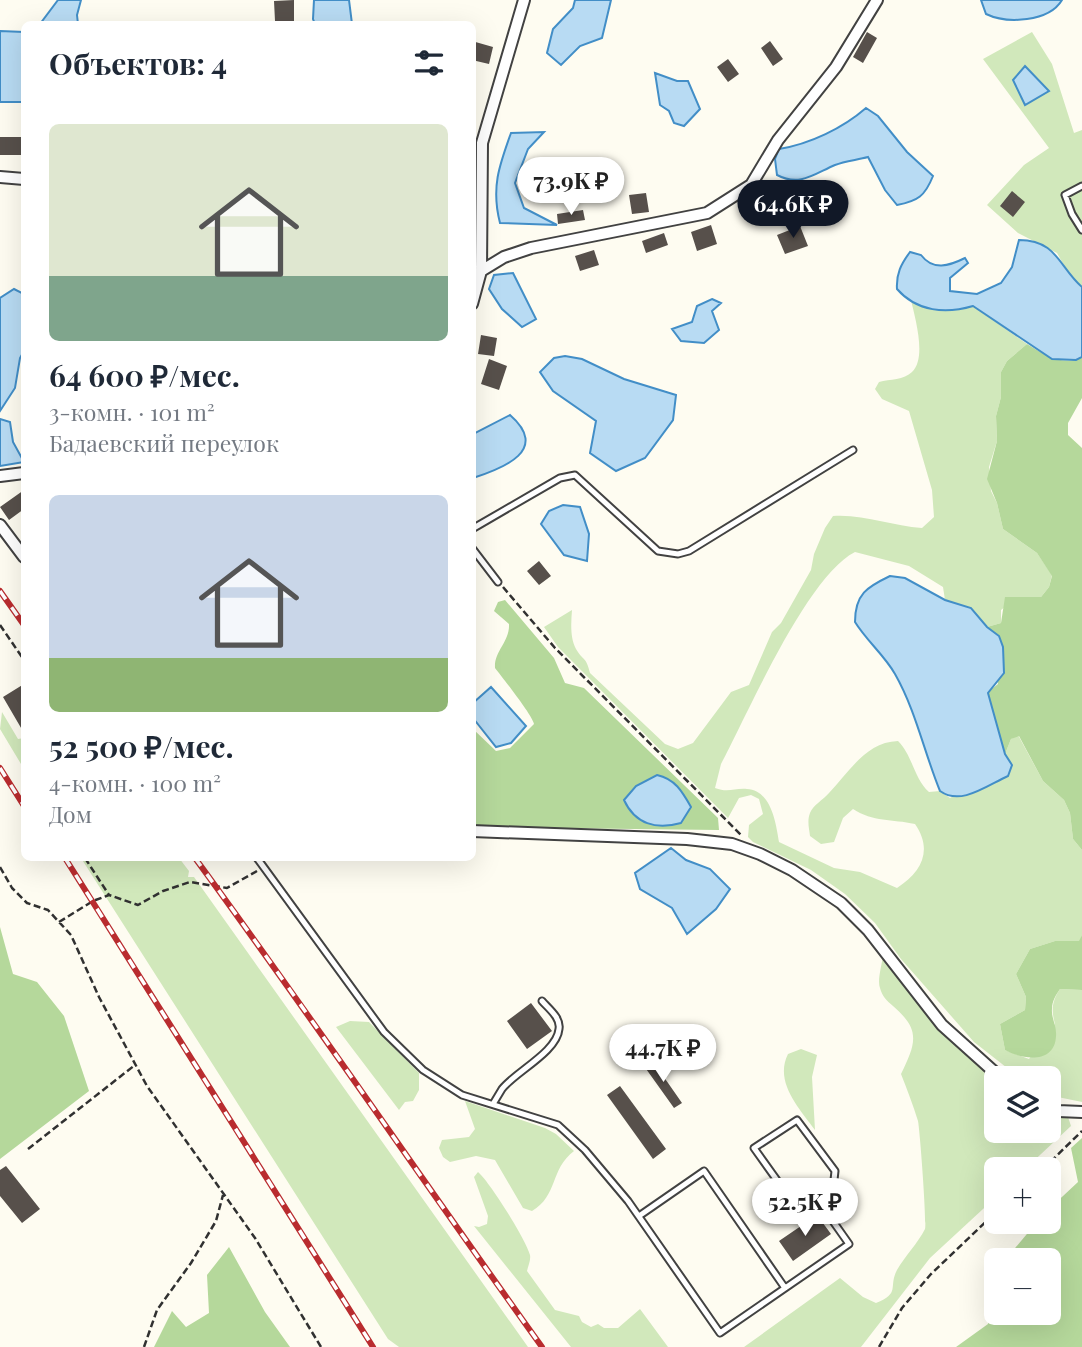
<!DOCTYPE html>
<html lang="ru">
<meta charset="utf-8">
<style>
body{margin:0;font-family:"Playfair Display",serif;background:#f6f6f7;color:#1f2937;height:100vh;display:flex;flex-direction:column;font-size:26px;white-space:nowrap}
*{box-sizing:border-box;margin:0}
p{font-size:23px;color:#747a83}
.icon{flex:none;width:38px;height:38px;fill:none;stroke:currentColor;stroke-width:2;stroke-linecap:round;stroke-linejoin:round}
.map{position:relative;flex:1;overflow:hidden}
.details{position:absolute;left:21px;top:21px;width:455px;height:840px;display:flex;flex-direction:column;background:#fff;border-radius:10px;box-shadow:0 7px 28px #0002}
.details>*{flex:none}
.buttons{position:absolute;left:984px;top:1066px;display:grid;gap:14px}
.buttons a{display:grid;place-items:center;width:77px;height:77px;border-radius:10px;background:#fff;box-shadow:0 7px 28px #0002;font-size:35px}
.price{position:absolute;translate:-50% -60px;padding:0 16px;border-radius:24px;background:#fff;color:#222;font-size:23px;line-height:46px;filter:drop-shadow(0 2px 4px #0008)}
.price::after{content:'';position:absolute;left:50%;top:42px;width:21px;height:16px;margin-left:-10px;background:inherit;clip-path:polygon(0 0,100% 0,50% 100%)}
.price.current{background:#111827;color:#fff}
ul{padding:0;list-style:none}
li{display:grid;align-content:center;gap:14px;height:371px;padding:0 28px}
li span{display:grid;place-items:center;height:217px;border-radius:10px;color:#555}
li>.icon{margin-inline-start:auto}
span .icon{width:126px;height:126px;fill:#fffc;stroke-width:1}
li b{font-size:30px}
h2{display:flex;justify-content:space-between;align-items:center;height:84px;padding:0 28px;font-size:30px}
.map>svg:first-child{display:block}
</style>
<div class="map">
<svg width="1082" height="1347" viewBox="0 0 1082 1347">
<rect width="100%" height="100%" fill="#fefcf1"/>
<path fill="#d1e8bb" d="M1032,32l20,32 22,69 8,-3v157l-12,-11 -13,-23 -39,-20 -31,-28 37,-40 25,-17 -66,-89z
M911,300c19,13 40,13 62,6l54,38 -20,17 -6,11v25l-5,19 1,25 -8,26 2,24 6,12 6,26 34,24 15,22 -3,12 -8,10h-23l-17,13v13l-14,4 -16,-19 -26,-8 -2,-13 -34,-21 -54,-14c-48,24 -107,161 -134,212l-6,24c13,5 19,0 32,1 24,1 29,34 32,53l55,26 26,4 37,16c25,-16 36,-38 18,-64 -23,-5 -42,-2 -62,-15l-10,9 -9,24 -13,2 -11,-8c-1,-8 -3,-15 0,-23 3,-8 13,-13 19,-20 21,-22 37,-51 69,-52 15,15 16,38 31,51l11,-1 10,7 62,-33 -7,-11 6,-15 7,-4 25,46 21,19 6,13 3,26 9,11v85l-2,6h-25l-25,8 -14,25 10,23 -1,13 -25,14 5,26 24,9 26,-35c-4,-14 -3,-23 5,-35l22,1v112l-34,-7v-17h-28l-46,-36 -73,-83 -26,-36 -30,-29 -34,-24 -58,-28 -5,-5 1,-12 14,-11 -4,-15 -8,-4 -12,3 -11,20 -170,-171 -14,-20 28,-17c-1,13 -2,28 4,39 7,12 10,7 14,24l75,71 13,5 15,-6 38,-51 18,-7 23,-53 9,-9 30,-53 3,-16 11,-26 8,-12c31,-2 59,10 89,12l12,-11 -2,-27 -23,-79 -27,-12 -7,-10 4,-7c11,-3 25,-2 33,-10 15,-14 3,-54 -1,-72z
M2,712l16,27 6,-1v31l-24,-40z
M81,858h98l10,13 -1,6h6l334,470h-129l-11,-8z
M883,955l22,33 91,90v52h52v-25l18,6 5,15 -46,43h-29v28l-66,61 -69,89h-117l96,-69 23,19 13,6c25,-10 12,-16 21,-33 8,-14 21,-27 28,-41 2,-6 -5,-98 -7,-108 -5,-16 -11,-32 -17,-47 15,-31 20,-44 -8,-68 -6,-5 -11,-10 -13,-18 -3,-8 2,-23 3,-33z
M350,1021l19,1 50,51v17l-6,11 -8,1 -6,8 -63,-83z
M801,1049l16,6 -5,22 3,53c-16,-22 -41,-48 -27,-76z
M465,1101l80,27 11,6 18,17c-24,18 -16,45 -42,60l-9,-3 -28,-48 -19,-4 -26,6 -7,-5 -4,-9 3,-8 27,-3 6,-8z
M478,1172c12,10 48,68 52,83 1,5 -2,11 -3,16l28,39 24,6 3,6 9,5 7,-3 6,4h14l22,-19 28,38h-97l-97,-121 5,1 8,-3 1,-8 -14,-39z"/>
<path fill="#b5d89b" d="M1027,344c16,10 36,23 55,13v41l-14,25v12l14,13v402l-9,-11 -3,-26 -6,-13 -21,-19 -24,-45 -8,3 -6,15 -17,-62 10,-8 -11,-57 14,-4 4,-26h36l8,-10 3,-11 -15,-23 -34,-24 -6,-26 -10,-24 10,-38 -1,-25 5,-19v-25l6,-11z
M505,600l49,58 11,25 19,5 134,130 1,12 -246,-3 -1,-99 24,23 14,-3 24,-24c-1,-8 -32,-47 -39,-56 -1,-17 15,-26 14,-44l-15,-13 4,-9z
M0,927l13,47 24,8 27,34 25,75 -89,68z
M1082,935v55l-22,-1c-4,6 -8,12 -8,20 -1,9 5,17 4,27 -1,28 -33,24 -51,14l-5,-26 25,-14 1,-13 -10,-23 14,-25 25,-8h24z
M1082,1138v209h-126l32,-23 8,-36v24h52v-52h-43l32,-38h11v-12l30,-28 -7,-34z
M229,1247l36,65 25,35h-136l18,-36 14,16 23,-14 -2,-38z"/>
<path fill="#b8dbf3" stroke="#428ec7" stroke-width="2" d="M58,0h23l-4,15 1,9h-38z
M314,0h35l3,24h-37l-2,-5z
M575,0h36l-9,38 -22,8 -19,19 -14,-12 6,-24 20,-21z
M981,0h81c-13,22 -55,24 -76,14z
M0,31l24,1v70h-24z
M1025,66l24,25 -24,14 -12,-25z
M655,73l22,8h11l12,28 -16,17 -10,-3 -5,-12 -9,-6z
M866,108l12,8 29,36 26,24c-8,20 -15,25 -36,29l-12,-15 -17,-33c-11,3 -23,4 -33,8 -21,9 -35,22 -58,10l-2,-16 4,-10c31,-5 64,-21 87,-41z
M544,132l-16,17 -13,34 9,25 33,17 -57,-2c-9,-35 -1,-57 11,-90z
M1019,240c38,0 40,27 63,47v70l-6,3 -24,-1 -79,-53c-27,8 -56,6 -76,-17 -1,-15 4,-25 13,-37l11,3c12,16 28,11 44,3l3,5 -18,15v13l27,3 24,-11 11,-16z
M513,273l23,46 -14,8 -20,-18 -13,-20 5,-14z
M14,289l10,5v57l-4,7 -5,30 -15,23v-113z
M712,299l9,4 -9,8 7,19 -15,13 -23,-2 -9,-12 20,-7 5,-16z
M565,356l17,3 42,20 52,16 -3,25 -28,38 -29,13 -26,-18 6,-32 -43,-30 -13,-19 14,-14z
M510,415c40,35 -6,53 -37,63v-44z
M0,419l10,3 3,20 11,20 -24,4z
M563,505l17,2 9,27 -2,27 -23,-6 -23,-31 8,-13z
M890,576l15,2 40,22 26,8 16,19 12,9 4,11 1,26 -16,20 17,61 7,11 -4,11c-22,10 -47,30 -68,15 -16,-39 -24,-80 -45,-117 -10,-18 -29,-34 -40,-52 0,-28 12,-35 35,-46z
M491,687l35,39 -15,17 -15,4 -23,-29v-15z
M657,775c18,4 25,16 34,32l-10,16c-25,7 -46,1 -57,-23l12,-14z
M671,848l15,12 24,9 20,20 -14,20 -29,25 -15,-26 -32,-19 -5,-16z"/>
<path fill="#57504b" d="M294,0v21h-19l-1,-20z
M867,32l10,6 -14,25 -10,-6z
M472,41l21,6 -4,17 -17,-4z
M770,41l13,18 -10,7 -12,-18z
M728,59l11,15 -11,8 -11,-15z
M0,137h24v18h-24z
M1012,191l13,11 -12,15 -13,-11z
M646,193l3,19 -17,2 -3,-19z
M583,210l2,10 -27,4 -1,-10z
M711,225l6,19 -20,7 -6,-19z
M800,226l8,20 -23,8 -8,-19z
M664,233l4,12 -22,8 -4,-12z
M594,250l5,15 -19,6 -5,-15z
M481,335l16,3 -3,18 -16,-2z
M489,359l18,7 -8,24 -18,-6z
M24,490v19l-15,11 -9,-13z
M539,561l12,15 -12,9 -12,-14z
M24,684v49l-21,-36z
M531,1003l21,28 -25,18 -20,-28z
M652,1060l30,43 -8,5 -30,-42z
M620,1086l46,63 -13,10 -46,-64z
M6,1166l34,43 -18,14 -22,-27v-26z
M817,1215l14,19 -38,27 -14,-20z"/>
<g fill="none" stroke-linecap="round" stroke-linejoin="round">
<defs>
<path id="lane" d="M1082,186l-17,9 7,19 10,16
M472,529l88,-51 15,-3 83,76 20,3 11,-3 164,-101
M472,548l26,34
M257,858l127,174 39,38 39,25 96,30 27,25 43,51 92,132 129,-89 -31,-44
M493,1104c3,-5 6,-10 9,-15 13,-17 55,-37 57,-60 2,-11 -10,-20 -17,-28
M797,1120l38,51 -2,18 -34,22 -45,-63z
M639,1216l65,-45 81,117"/>
<path id="street" d="M0,177l24,2
M481,271l23,-14 27,-9 176,-35 44,-28 27,-45 58,-73 41,-67
M472,304l9,-33 1,-128 42,-143
M0,476l24,-3
M0,525l24,32
M472,831l215,8 45,5 28,10 32,16 49,33 27,27 74,95 59,53
M1048,1106l10,5 24,1"/>
</defs>
<use href="#lane" stroke="#424242" stroke-width="9"/>
<use href="#street" stroke="#424242" stroke-width="14"/>
<path stroke="#313131" stroke-width="2.5" stroke-dasharray="7 3.5" stroke-linecap="butt" d="M503,587l52,61 186,187
M0,625l24,35
M85,858l24,37
M0,867l12,21 15,15 21,7 23,25 28,62 48,89 108,152 66,109
M59,922l34,-21 16,-6 29,10 25,-14 27,-9 37,6 30,-17
M28,1149l107,-84
M1043,1169l39,-38
M144,1347l13,-37 34,-47 25,-42 7,-26
M879,1347l23,-39 29,-34 65,-62"/>
<use href="#lane" stroke="#fff" stroke-width="5"/>
<use href="#street" stroke="#fff" stroke-width="10"/>
<defs>
<path id="rail" d="M0,591l24,34
M0,768l24,38
M65,858l308,489
M195,858c118,161 230,326 347,489"/>
</defs>
<use href="#rail" stroke="#b92c2f" stroke-width="6"/>
<use href="#rail" stroke="#fff" stroke-width="3.5" stroke-dasharray="10" stroke-linecap="butt"/>
</g>
</svg>
<div class="buttons">
<a><svg class="icon" aria-label="layers" viewBox="0 0 24 24"><path d="M12 4l9 5-9 5-9-5zM3 14l9 5 9-5"/></svg></a>
<a>+</a>
<a>−</a>
</div>
<b class="price" style="left:571px;top:217px">73.9K ₽</b>
<b class="price current" style="left:793px;top:240px">64.6K ₽</b>
<b class="price" style="left:663px;top:1084px">44.7K ₽</b>
<b class="price" style="left:805px;top:1238px">52.5K ₽</b>
<section class="details">
<h2>Объектов: 4<svg class="icon" aria-label="filters" viewBox="0 0 24 24"><path d="M4 7h16M4 17h16"/><circle cx="9" cy="7" r="2"/><circle cx="15" cy="17" r="2"/></svg></h2>
<ul>
<li><span style="background:linear-gradient(#dfe7d0 70%,#7fa58c 0)"><svg class="icon" aria-label="home" viewBox="0 0 24 24"><path d="M3 11l9-7 9 7M6 9v11h12V9"/></svg></span><div><b>64 600 ₽/мес.</b><p>3-комн. · 101 m²</p><p>Бадаевский переулок</p></div></li>
<li><span style="background:linear-gradient(#c9d6e8 75%,#8fb573 0)"><svg class="icon" aria-label="home" viewBox="0 0 24 24"><path d="M3 11l9-7 9 7M6 9v11h12V9"/></svg></span><div><b>52 500 ₽/мес.</b><p>4-комн. · 100 m²</p><p>Дом</p></div></li>
</ul>
</section>
</div>
